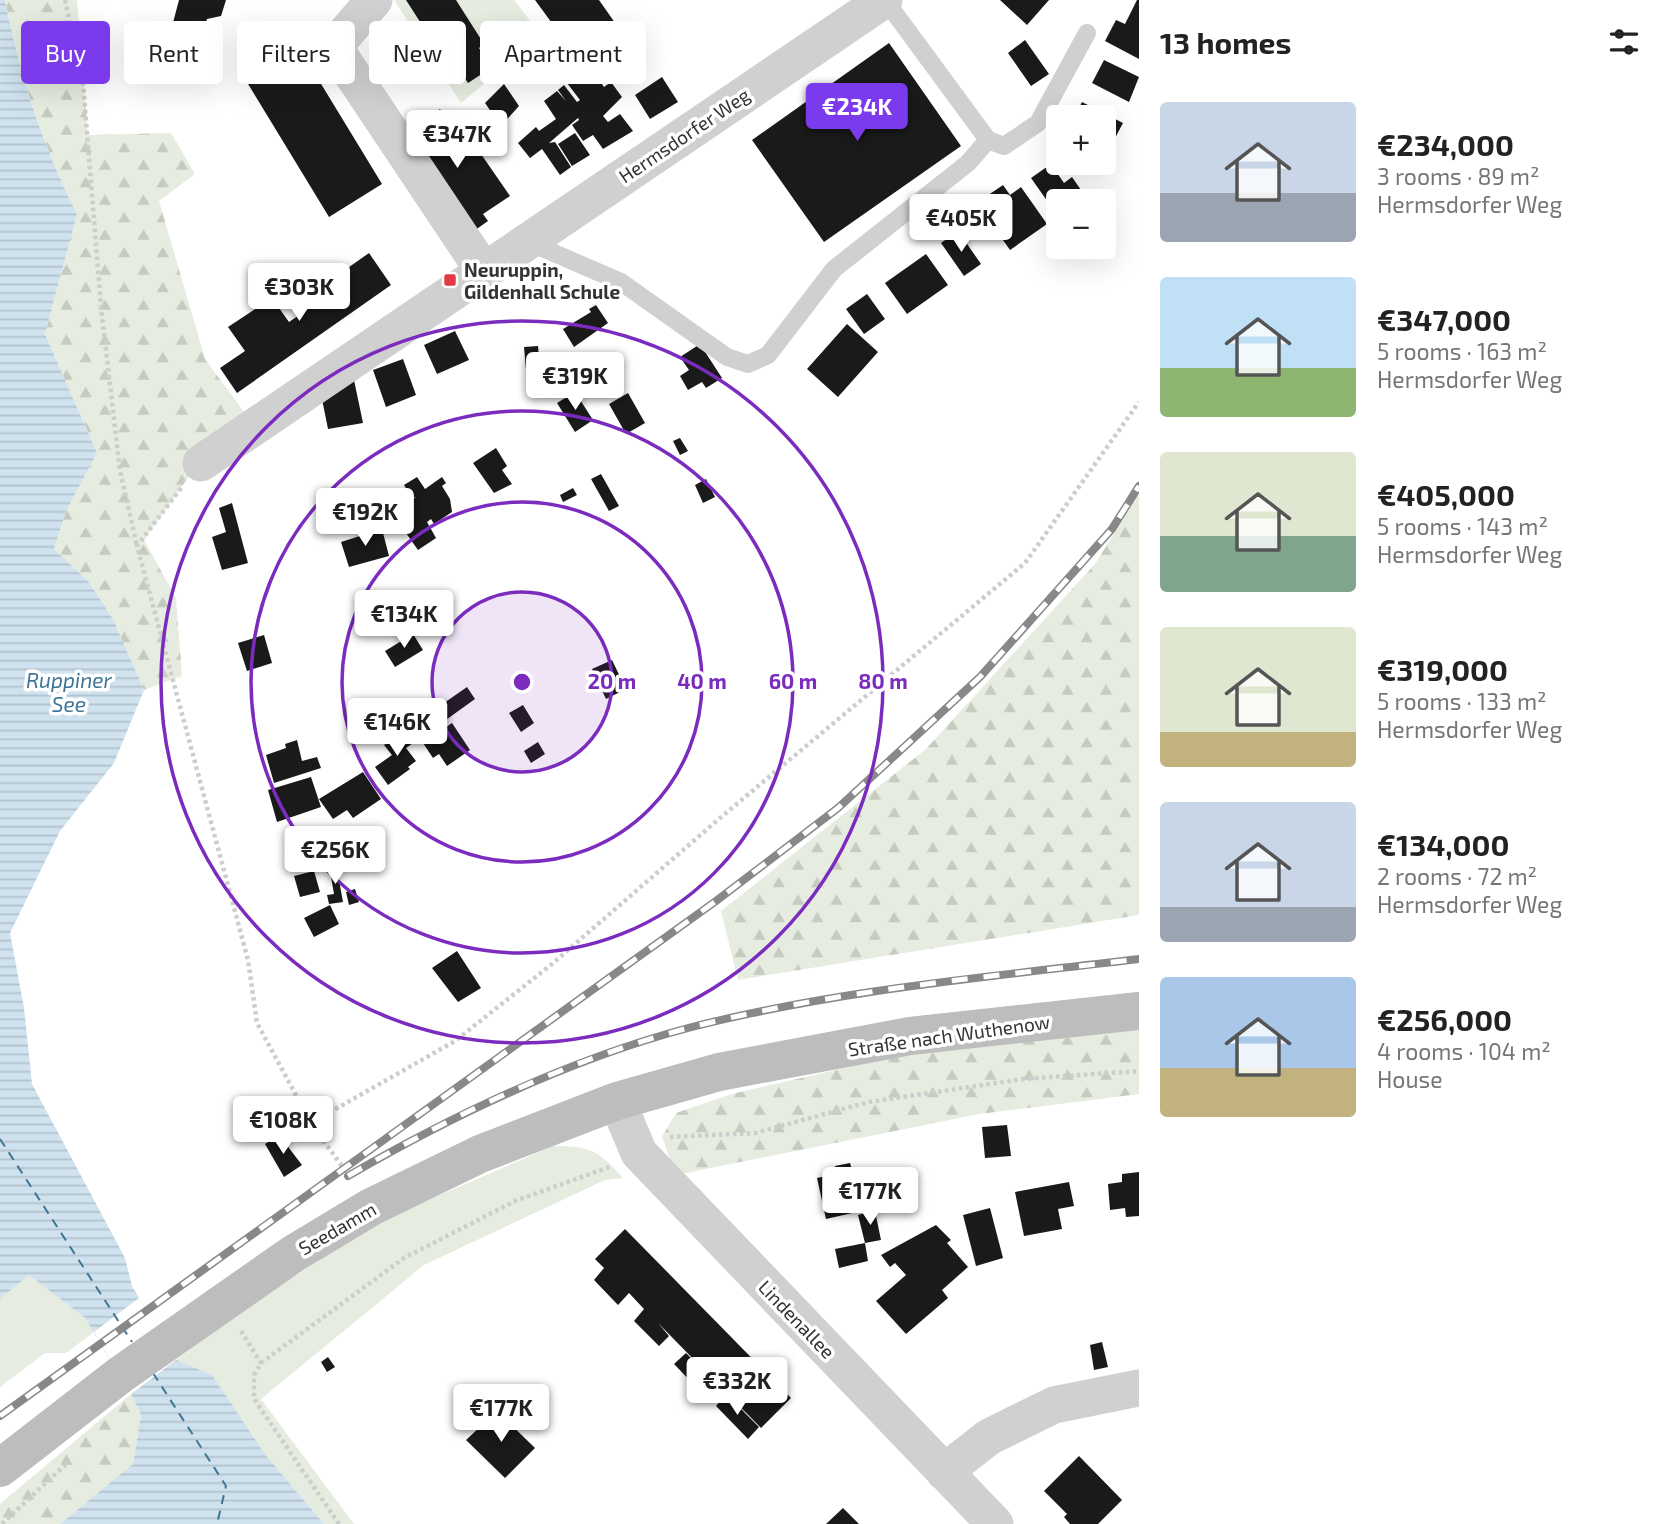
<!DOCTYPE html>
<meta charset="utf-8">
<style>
body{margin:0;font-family:"Exo 2",sans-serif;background:#f6f6f6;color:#222;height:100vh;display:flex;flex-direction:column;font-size:26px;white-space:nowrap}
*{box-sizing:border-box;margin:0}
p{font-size:23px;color:#767676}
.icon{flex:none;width:38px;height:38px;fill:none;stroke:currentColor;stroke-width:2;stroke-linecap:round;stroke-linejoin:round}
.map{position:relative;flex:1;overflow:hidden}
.drawer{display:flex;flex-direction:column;background:#fff;width:525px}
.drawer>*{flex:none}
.guide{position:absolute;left:21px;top:21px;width:665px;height:63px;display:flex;gap:14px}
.buttons{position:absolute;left:1046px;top:105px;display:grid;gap:14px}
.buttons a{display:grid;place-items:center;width:70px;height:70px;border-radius:7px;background:#fff;box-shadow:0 7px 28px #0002;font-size:35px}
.price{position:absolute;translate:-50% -60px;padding:0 16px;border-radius:7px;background:#fff;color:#222;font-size:23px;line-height:46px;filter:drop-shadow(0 2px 4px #0008)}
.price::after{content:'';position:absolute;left:50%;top:42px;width:21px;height:16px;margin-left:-10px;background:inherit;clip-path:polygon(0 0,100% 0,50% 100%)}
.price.on{background:#7c3aed;color:#fff}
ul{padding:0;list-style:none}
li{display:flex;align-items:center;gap:21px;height:175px;padding:0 21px}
li span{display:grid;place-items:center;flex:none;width:196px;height:140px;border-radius:7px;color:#555}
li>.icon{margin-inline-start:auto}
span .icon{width:84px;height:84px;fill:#fffc;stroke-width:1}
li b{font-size:30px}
h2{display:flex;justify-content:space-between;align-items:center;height:84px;padding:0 21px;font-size:30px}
.chip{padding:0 24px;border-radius:7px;background:#fff;box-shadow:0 7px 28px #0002;font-size:24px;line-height:63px}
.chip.on{background:#7c3aed;color:#fff}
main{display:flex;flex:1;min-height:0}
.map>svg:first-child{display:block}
</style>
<main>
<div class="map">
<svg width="1139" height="1524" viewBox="0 0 1139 1524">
<defs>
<pattern id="forest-firs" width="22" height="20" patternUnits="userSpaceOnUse" patternTransform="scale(1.75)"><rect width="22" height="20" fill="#e6ecdf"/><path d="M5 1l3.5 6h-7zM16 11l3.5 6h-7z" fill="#c6cbc0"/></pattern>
<pattern id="water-rules" width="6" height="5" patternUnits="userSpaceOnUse" patternTransform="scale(1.75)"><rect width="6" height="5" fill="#cfe2ee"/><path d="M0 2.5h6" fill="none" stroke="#b2c2cd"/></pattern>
</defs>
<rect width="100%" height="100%" fill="#fff"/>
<path fill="#e6ecdf" d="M394,0h120l28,36 -81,67z
M553,1146c37,0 45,4 70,32l-18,2 -181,85 -163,134 93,125h-30l-60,-71 -88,-93 68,-51 136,-88z
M29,1274l56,44 9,14 -28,21h-21l-45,34v-88z"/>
<path fill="url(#forest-firs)" d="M5,0h72l11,135 83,-2 24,41 -36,27 46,158 48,65 -51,34 -58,82 32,58 6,78 -38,14 -31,-71 -25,-38 -34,-32 12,-38 31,-58 -52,-119 32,-120c-36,-72 -56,-135 -72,-214z
M1139,494v421l-401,65 -17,-69 205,-162 169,-185z
M1139,1027v67l-160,20 -303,61 -14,-38 14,-24 56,-19 181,-42z
M131,1394l10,21 -8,49 -73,60h-60v-20z"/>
<path fill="url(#water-rules)" d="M0,0h5c16,79 36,142 72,214l-32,120 52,119 -31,58 -12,38 34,32 25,38 31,71 -30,73 -54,68 -50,102 14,75 8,76 93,174 7,28 44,74 36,15 52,78 60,71h-264l73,-60 8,-49 -10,-21 -46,-76 -56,-43 -29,24z"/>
<path fill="#fff" d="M139,1298l37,62 -45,34 -37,-62z"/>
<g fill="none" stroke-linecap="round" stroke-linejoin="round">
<path stroke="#3f7597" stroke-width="2" stroke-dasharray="9 7" stroke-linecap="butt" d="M0,1139l132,203
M153,1373l73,113 -9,38"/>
</g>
<path fill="#1a1a1a" d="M179,0h47l-5,16 -14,3 -4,13 -22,6 -11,-4z
M406,0h50l28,44 -5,4 12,20 -23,15 -13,-20 -6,4z
M535,0h64l21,30 -41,30z
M1000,0h49l-22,25z
M1137,0h2v59l-34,-18 11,-21 9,4z
M1025,40l24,34 -18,12 -23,-33z
M889,43l72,103 -137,96 -72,-102z
M548,44l15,22 -24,17 -15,-21z
M298,46l84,138 -53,33 -84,-138z
M1104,60l35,17 -10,25 -37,-19z
M589,66l15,21 7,-5 11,15 -19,19 5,6 12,-8 13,17 -30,18 -10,-14 -10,6 -11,-16 7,-5 -1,-2 -29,25 6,-1 16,25 -11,8 -18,-26 -12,9 -12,-15 18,-16 3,4 17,-12 -12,-18 13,-10 9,10 -8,-11 6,-5 13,17 3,-2 -13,-17z
M662,77l16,25 -28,17 -15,-24z
M504,84l15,22 -18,20 -16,-23z
M1082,102l41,21 -19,36v-42h-44l5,-9 11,6z
M440,109l25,37 7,-5 38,55 -27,18 5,7 -17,12 -67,-99z
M575,133l15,22 -18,11 -14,-22z
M1051,164l13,19 8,-6 9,13 -10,11h-12v9l-4,2 -24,-34z
M1003,185l7,10 11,-8 26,37 -37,26 -26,-37 7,-4 -7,-11z
M1086,192l7,9h-13l-3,-3z
M958,231l23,33 -17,12 -23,-33z
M369,253l22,32 -154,108 -17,-25 25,-17 -17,-24 44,-29 17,24 35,-24 -6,-9z
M926,254l22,31 -41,29 -22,-31z
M867,294l18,25 -21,15 -18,-25z
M596,305l12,18 -34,24 -11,-18 28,-17 -2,-3z
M847,324l31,28 -40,45 -31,-28z
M455,331l14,29 -32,14 -13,-29z
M700,344l22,34 -16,10 -4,-6 -14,8 -8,-14 9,-6 -9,-13z
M538,346l3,34 -14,1 -3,-34z
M403,359l13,36 -30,12 -13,-37z
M354,380l9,43 -35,6 -6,-30z
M575,392l18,28 -18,12 -18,-29z
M628,393l17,30 -19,11 -17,-30z
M680,438l8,13 -8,4 -7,-14z
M496,448l11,18 -5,4 10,14 -18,9 -21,-30z
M601,474l18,32 -10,5 -18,-32z
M417,477l8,12 17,-12 4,6 -4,3 8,13 2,13 -18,12 -3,-5 -4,3 9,16 -18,12 -27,-38 25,-15 -4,1 -8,-13z
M706,479l9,18 -12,6 -8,-18z
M573,488l4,7 -14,7 -3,-7z
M232,503l16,60 -26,7 -10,-33 14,-5 -7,-24z
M382,529l7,27 -40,11 -8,-25z
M413,634l10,16 -28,17 -10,-16z
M264,635l8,28 -25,8 -9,-28z
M612,660l14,29 -20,10 -14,-30z
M467,687l8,12 -32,23 -9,-12z
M523,705l11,18 -13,9 -12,-19z
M452,723l18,27 -23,16 -8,-12 -6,4 -10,-15z
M407,730l9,11 -10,7 10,13 -8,6 2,2 -22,16 -13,-18 17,-12 -8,-10z
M297,740l5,21 15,-4 4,11 -47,15 -8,-28 20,-7 -1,-4z
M538,742l7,12 -14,9 -7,-12z
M363,772l18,27 -28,19 -6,-8 -14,9 -14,-20z
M311,777l10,30 -44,15 -9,-32z
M336,864l7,38 -14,2 -2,-9 7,-1 -5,-29z
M314,871l6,21 -20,5 -6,-21z
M355,889l4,13 -10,3 -3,-13z
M330,905l9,19 -25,13 -10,-19z
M457,951l24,37 -23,14 -26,-34z
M1007,1125l4,31 -26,2 -3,-31z
M279,1135l23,30 -18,12 -19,-33z
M850,1163l2,7 14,-3 8,41 -48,11 -9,-41 19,-4 -1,-8z
M1139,1172v44l-13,1 -1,-9 -15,2 -2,-26 14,-2v-8z
M1069,1182l5,24 -16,3 4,20 -38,7 -9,-44z
M990,1208l13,50 -27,8 -13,-51z
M875,1211l6,29 -16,3 -7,-28z
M936,1225l15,15 -4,3 21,24 -26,23 6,8 -42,36 -30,-33 30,-26 -11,-12 -5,4 -9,-12z
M625,1229l166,169 -30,30 -103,-105 11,13 -10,10 -25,-25 10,-12 -15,-16 -11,12 -24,-25 10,-12 -9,-9z
M865,1243l3,18 -29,7 -4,-19z
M1102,1342l6,25 -14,3 -4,-25z
M686,1353l25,25 -12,12 -25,-26z
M328,1357l7,10 -8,5 -6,-10z
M726,1394l33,33 -11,12 -32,-33z
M497,1411l38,37 -30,30 -39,-38z
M1079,1456l43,44 -24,24h-28l-6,-7 3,-3 -23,-23z
M843,1508l16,16h-33z"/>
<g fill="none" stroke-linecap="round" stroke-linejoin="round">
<path stroke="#cdcdcd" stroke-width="4.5" stroke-dasharray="3.5 3.5" stroke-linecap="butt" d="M65,0l18,83 18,224 19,164 17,75
M181,488l-44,58 111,414 9,63 54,100 40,56
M311,1123l144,-82 97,-77 168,-146 305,-255 114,-161
M670,1137l85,-4 114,-31 154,-23 116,-8
M241,1331l20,32
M2,1524l66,-62
M339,1524l-85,-125v-24l7,-12 143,-105 111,-57 97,-35"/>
<path stroke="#d0d0d0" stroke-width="18" d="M885,0l103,140 16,6 34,-23 49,-90
M526,241l95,41 106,75 21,7 20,-9 66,-86 134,-106 20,-23"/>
<path stroke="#d0d0d0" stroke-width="37" d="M374,0l-40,47 149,223
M201,463l683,-463
M617,1101l22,52 356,371
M944,1472l45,-35 65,-32 85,-17"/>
<path stroke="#bdbdbd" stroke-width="38" d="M0,1468l120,-93 173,-121 78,-47 109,-53 137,-53 102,-29 191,-36 229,-25"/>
<defs>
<path id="rail" d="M348,1176c107,-62 220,-116 340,-148 147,-38 300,-51 451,-69
M0,1416l716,-515 122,-93 142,-131 132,-148 27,-43"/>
</defs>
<use href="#rail" stroke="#888" stroke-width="8"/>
<use href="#rail" stroke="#fff" stroke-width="5" stroke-dasharray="16" stroke-linecap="butt"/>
</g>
<circle cx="522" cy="682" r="90" fill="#7b2cbf" fill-opacity=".12"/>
<g fill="none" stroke="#7b2cbf" stroke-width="3.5">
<circle cx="522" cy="682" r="90"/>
<circle cx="522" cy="682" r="180"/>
<circle cx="522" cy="682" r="271"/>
<circle cx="522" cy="682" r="361"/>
</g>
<rect fill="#e63946" stroke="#fff" stroke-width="2.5" x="443" y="273" width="14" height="14" rx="3.5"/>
<g text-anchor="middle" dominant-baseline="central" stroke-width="7" stroke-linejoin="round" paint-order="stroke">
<g font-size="19" fill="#333" stroke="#fff">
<text transform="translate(684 135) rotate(-34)">Hermsdorfer Weg</text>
<text transform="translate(949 1035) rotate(-8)">Straße nach Wuthenow</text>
<text transform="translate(337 1228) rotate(-30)">Seedamm</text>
<text transform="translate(797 1319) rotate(46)">Lindenallee</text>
</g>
<g font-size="19" font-weight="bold" fill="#333" stroke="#fff" text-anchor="start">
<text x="464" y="269">Neuruppin,<tspan x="464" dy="22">Gildenhall Schule</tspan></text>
</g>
<g font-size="21" font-style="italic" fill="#3f7597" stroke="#fff">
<text x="69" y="679">Ruppiner<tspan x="69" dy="24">See</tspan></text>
</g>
</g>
<circle cx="522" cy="682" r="10" fill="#7b2cbf" stroke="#fff" stroke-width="3.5"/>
<g font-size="21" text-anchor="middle" font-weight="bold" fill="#7b2cbf" stroke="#fff" stroke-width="7" stroke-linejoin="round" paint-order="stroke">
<text x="612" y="689">20 m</text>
<text x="702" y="689">40 m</text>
<text x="793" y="689">60 m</text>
<text x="883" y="689">80 m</text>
</g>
</svg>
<div class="buttons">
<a>+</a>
<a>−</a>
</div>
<b class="price on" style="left:857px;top:143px">€234K</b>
<b class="price" style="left:457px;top:170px">€347K</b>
<b class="price" style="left:961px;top:254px">€405K</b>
<b class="price" style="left:299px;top:323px">€303K</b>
<b class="price" style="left:575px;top:412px">€319K</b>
<b class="price" style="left:365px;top:548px">€192K</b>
<b class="price" style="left:404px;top:650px">€134K</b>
<b class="price" style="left:397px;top:758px">€146K</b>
<b class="price" style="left:335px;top:886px">€256K</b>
<b class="price" style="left:283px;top:1156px">€108K</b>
<b class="price" style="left:870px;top:1227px">€177K</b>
<b class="price" style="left:737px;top:1417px">€332K</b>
<b class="price" style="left:501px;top:1444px">€177K</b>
<div class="guide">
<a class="chip on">Buy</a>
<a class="chip">Rent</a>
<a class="chip">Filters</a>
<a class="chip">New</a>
<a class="chip">Apartment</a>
</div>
</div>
<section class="drawer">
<h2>13 homes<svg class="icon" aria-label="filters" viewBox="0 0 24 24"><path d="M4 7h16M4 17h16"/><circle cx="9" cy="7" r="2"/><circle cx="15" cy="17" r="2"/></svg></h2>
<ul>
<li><span style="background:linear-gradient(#c9d6e8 65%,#9aa5b1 0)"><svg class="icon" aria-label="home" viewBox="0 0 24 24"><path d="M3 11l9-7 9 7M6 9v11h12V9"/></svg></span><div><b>€234,000</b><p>3 rooms · 89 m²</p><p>Hermsdorfer Weg</p></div></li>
<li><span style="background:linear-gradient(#bfe0f5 65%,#8fb573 0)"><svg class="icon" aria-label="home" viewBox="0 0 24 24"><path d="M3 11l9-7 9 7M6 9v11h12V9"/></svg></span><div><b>€347,000</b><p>5 rooms · 163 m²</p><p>Hermsdorfer Weg</p></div></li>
<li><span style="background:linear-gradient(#dfe7d0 60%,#7fa58c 0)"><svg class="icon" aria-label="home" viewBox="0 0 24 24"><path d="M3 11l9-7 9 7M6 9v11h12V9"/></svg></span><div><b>€405,000</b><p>5 rooms · 143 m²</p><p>Hermsdorfer Weg</p></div></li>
<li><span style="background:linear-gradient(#dfe7d0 75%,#c2b280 0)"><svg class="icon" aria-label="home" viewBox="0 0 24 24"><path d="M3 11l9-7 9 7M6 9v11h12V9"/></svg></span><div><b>€319,000</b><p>5 rooms · 133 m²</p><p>Hermsdorfer Weg</p></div></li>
<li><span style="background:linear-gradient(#c9d6e8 75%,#9aa5b1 0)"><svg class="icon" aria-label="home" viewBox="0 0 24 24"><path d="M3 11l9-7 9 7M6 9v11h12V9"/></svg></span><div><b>€134,000</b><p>2 rooms · 72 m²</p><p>Hermsdorfer Weg</p></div></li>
<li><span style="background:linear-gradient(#a9c7e8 65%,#c2b280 0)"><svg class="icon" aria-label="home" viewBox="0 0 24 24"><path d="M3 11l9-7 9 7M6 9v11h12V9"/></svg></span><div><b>€256,000</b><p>4 rooms · 104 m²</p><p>House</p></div></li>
</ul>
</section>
</main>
